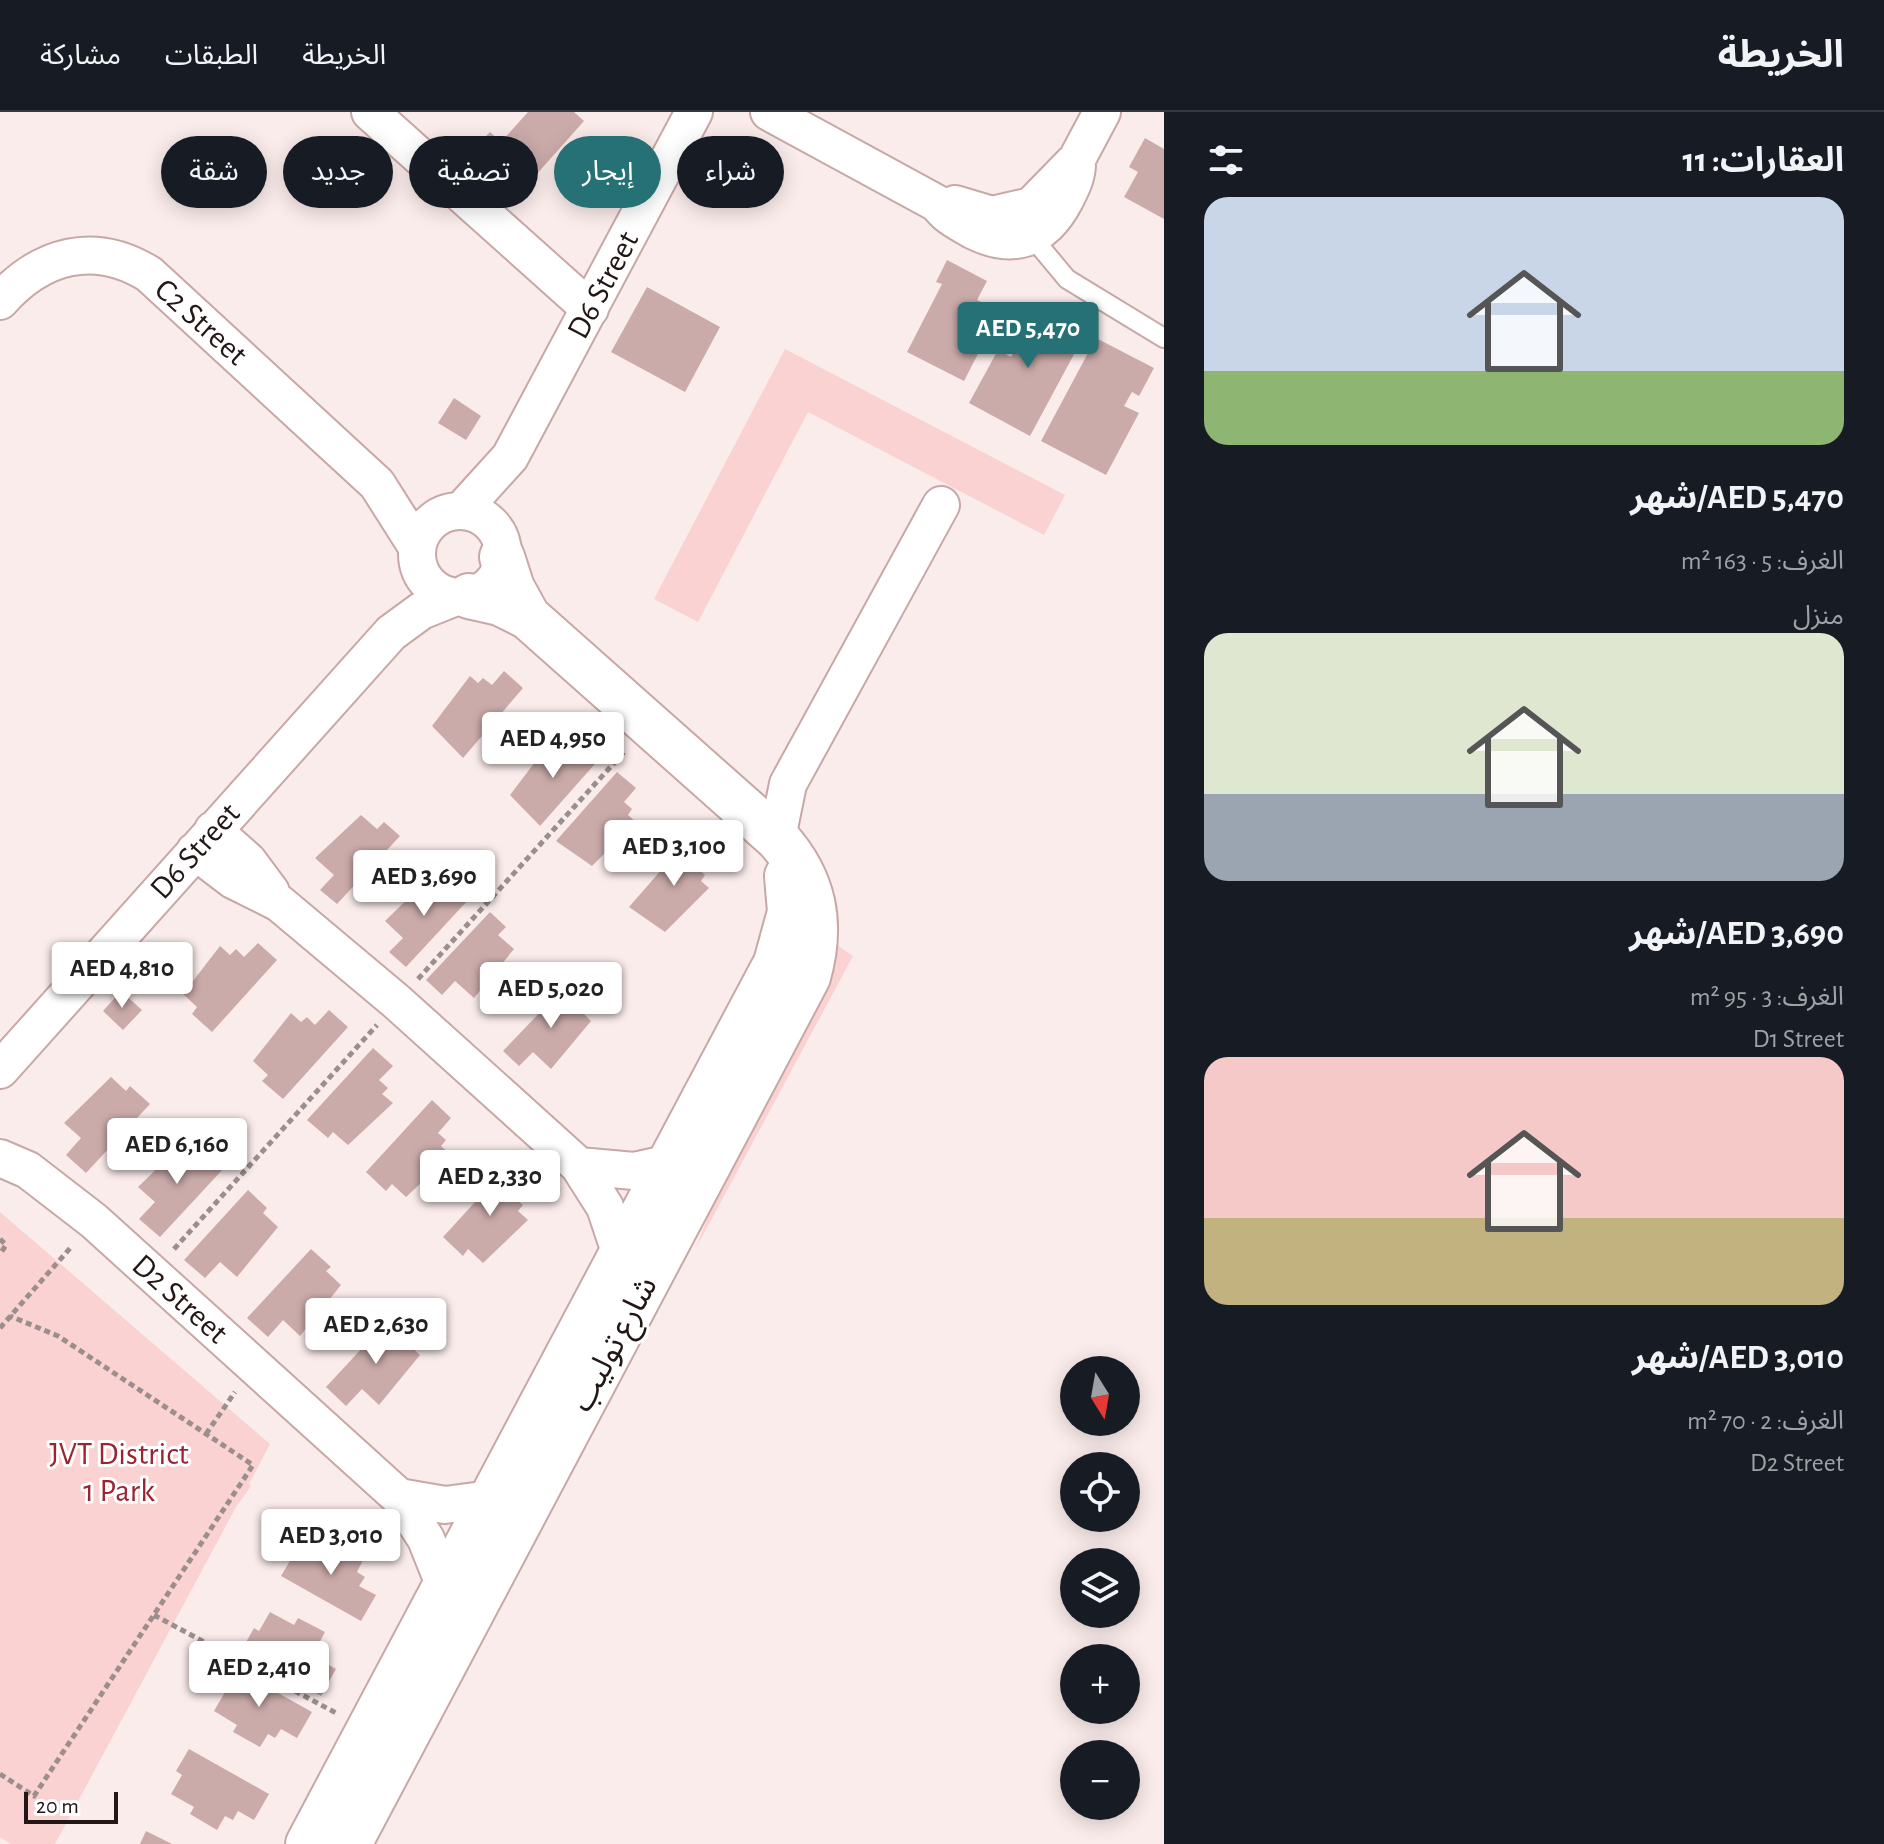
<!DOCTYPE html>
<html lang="ar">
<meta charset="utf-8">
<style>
body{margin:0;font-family:"Alegreya Sans","Noto Sans Arabic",sans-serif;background:#242831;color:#f1f3f6;direction:rtl;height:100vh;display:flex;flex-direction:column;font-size:30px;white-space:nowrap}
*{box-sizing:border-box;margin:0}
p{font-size:26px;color:#9ea1a6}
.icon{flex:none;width:44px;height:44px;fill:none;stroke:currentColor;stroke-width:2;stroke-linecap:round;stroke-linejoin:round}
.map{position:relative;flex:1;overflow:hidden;direction:ltr}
.details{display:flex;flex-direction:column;background:#171b24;width:720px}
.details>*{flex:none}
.guide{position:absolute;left:24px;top:24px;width:760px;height:72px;direction:rtl;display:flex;gap:16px}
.needle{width:52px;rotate:169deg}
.tools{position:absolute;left:1060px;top:1244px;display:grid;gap:16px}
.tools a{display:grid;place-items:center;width:80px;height:80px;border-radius:50%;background:#171b24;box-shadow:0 4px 20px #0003;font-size:40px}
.scale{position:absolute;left:24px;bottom:20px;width:94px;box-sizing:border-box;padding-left:8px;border:4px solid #221716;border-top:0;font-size:22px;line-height:28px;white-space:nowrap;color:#221716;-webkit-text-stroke:6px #fff;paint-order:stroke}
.price{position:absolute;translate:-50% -68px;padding:0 18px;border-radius:8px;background:#fff;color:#222;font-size:26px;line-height:52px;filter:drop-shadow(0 2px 4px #0008)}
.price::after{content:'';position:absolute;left:50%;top:48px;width:24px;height:18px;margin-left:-12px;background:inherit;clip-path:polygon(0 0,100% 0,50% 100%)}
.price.active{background:#267175;color:#fff}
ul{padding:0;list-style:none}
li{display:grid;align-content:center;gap:16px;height:424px;padding:0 40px}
li span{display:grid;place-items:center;height:248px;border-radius:24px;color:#555}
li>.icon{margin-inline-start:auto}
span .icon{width:144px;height:144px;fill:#fffc;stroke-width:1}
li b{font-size:34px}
h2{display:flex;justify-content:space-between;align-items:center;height:96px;padding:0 40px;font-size:34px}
.chip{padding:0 28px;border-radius:36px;background:#171b24;box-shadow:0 4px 20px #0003;font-size:28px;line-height:72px}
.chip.active{background:#267175;color:#fff}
header{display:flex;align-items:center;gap:48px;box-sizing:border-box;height:112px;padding:0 40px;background:#171b24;border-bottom:2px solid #363941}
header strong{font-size:38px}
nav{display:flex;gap:44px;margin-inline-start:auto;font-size:28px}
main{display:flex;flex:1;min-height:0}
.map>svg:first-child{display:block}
</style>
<header>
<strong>الخريطة</strong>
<nav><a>الخريطة</a><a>الطبقات</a><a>مشاركة</a></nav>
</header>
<main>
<section class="details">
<h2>العقارات: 11<svg class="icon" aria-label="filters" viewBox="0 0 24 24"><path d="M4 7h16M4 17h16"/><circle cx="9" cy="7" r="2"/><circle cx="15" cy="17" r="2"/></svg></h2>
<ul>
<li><span style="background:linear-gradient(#c9d6e8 70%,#8fb573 0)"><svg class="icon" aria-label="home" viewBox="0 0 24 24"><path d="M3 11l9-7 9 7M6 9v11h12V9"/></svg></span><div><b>AED 5,470/شهر</b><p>الغرف: 5 · 163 m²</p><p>منزل</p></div></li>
<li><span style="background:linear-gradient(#dfe7d0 65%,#9aa5b1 0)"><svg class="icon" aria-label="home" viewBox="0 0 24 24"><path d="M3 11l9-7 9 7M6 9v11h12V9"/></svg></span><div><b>AED 3,690/شهر</b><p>الغرف: 3 · 95 m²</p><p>D1 Street</p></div></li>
<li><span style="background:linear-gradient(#f6c9c9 65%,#c2b280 0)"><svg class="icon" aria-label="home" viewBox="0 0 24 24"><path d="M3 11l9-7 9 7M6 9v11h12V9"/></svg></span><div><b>AED 3,010/شهر</b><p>الغرف: 2 · 70 m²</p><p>D2 Street</p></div></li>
</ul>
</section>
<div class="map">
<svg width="1164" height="1732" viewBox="0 0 1164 1732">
<rect width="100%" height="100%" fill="#faeceb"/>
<path fill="#f9d2d1" d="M785,237l280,146 -21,40 -236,-123 -110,210 -44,-23z
M830,828l23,16 -157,292 56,-147z
M0,1100l270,232 -21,40 2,2 -15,21 -181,337h-44l-11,-7z"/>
<path fill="#cbabaa" d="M528,0h46l10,9 -57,64 -18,-16 -13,15 -30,-27 24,-25 11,10z
M1145,26l19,11v70l-40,-22 14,-25 -9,-5z
M947,148l40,21 -10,19 23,11 -36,70 -57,-29 35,-68 -6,-2z
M647,175l73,40 -35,65 -74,-40z
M1028,190l58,30 -56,104 -61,-33 29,-53 13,7 12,-22 -10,-5z
M1096,226l58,30 -15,28 -7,-4 -8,14 15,7 -33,62 -65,-34z
M454,286l27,18 -15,24 -28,-17z
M504,559l19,17 -60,70 -31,-32 38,-50 8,7 5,-5 9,7z
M582,628l19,17 -61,69 -30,-31 38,-50 9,7 4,-6 8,8z
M617,660l19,16 -12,14 8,7 -4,6 8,7 -44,44 -36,-25z
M361,703l16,14 7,-7 16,14 -63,68 -17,-14 14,-15 -19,-17z
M690,725l19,17 -12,14 8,7 -4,6 8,7 -44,44 -36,-25z
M430,765l16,15 7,-8 16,15 -63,68 -17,-15 14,-14 -18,-17z
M490,800l16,15 -8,8 16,14 -40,49 -19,-17 -13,14 -16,-15z
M258,831l19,17 -65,72 -20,-18 5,-7 -14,-13 37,-48 10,9 6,-6 8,8z
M567,872l16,14 -7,8 15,15 -40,48 -18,-17 -14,14 -16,-15z
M121,879l21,19 -19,20 -20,-19z
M329,898l19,17 -65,72 -21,-18 6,-6 -15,-14 38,-48 10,9 6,-5 8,8z
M373,936l20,18 -14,14 9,8 -6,6 11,9 -45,42 -15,-13 -5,6 -21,-18z
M111,965l15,14 4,-5 20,18 -64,69 -20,-18 15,-17 -17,-15z
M432,988l19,18 -13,15 8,7 -5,6 10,9 -45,42 -14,-13 -6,7 -20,-19z
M185,1029l15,14 4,-5 20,18 -64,69 -21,-18 16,-17 -17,-15z
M509,1053l19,18 -14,15 9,7 -5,6 10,9 -45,43 -15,-14 -5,7 -20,-19z
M248,1078l19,18 -4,5 15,14 -41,50 -17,-15 -15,16 -21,-18z
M311,1137l20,18 -5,4 15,14 -41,51 -17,-16 -15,17 -21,-19z
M390,1206l20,18 -5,5 15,14 -41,50 -17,-16 -16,17 -20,-19z
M310,1426l23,13 4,-8 27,15 -7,14 8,5 -6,9 17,9 -15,26 -80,-45 13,-22 5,3z
M270,1500l24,13 4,-7 27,14 -8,15 8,4 -5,9 16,9 -15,27 -80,-45 13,-23 5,3z
M232,1555l80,45 -15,26 -16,-9 -6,9 -7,-4 -8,13 -27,-15 4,-7 -23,-14 11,-19 -5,-3z
M189,1637l80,45 -15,26 -16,-9 -5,9 -8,-4 -8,14 -27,-16 4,-7 -23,-13 11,-19 -6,-4z
M146,1719l26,13h-32z"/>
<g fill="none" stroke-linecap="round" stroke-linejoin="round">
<defs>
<path id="lane" d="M1032,125l35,42 97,59"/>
<path id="street" d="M370,0l220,197
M769,0l169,92c9,13 21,18 34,26 41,21 72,10 93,-30 7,-14 13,-25 12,-41
M955,92l37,11 39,-9 46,-47 25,-47
M0,189c41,-46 94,-61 149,-27l228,210 40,63
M461,399l49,-54 184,-345
M417 442a43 43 0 1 1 86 0a43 43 0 1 1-86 0Z
M213,718l35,31 23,31
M777,726l11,-54 153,-279
M195,739l38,29 46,23 118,99 182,164 26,41 16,48
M0,958l391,-437 30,-22 35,-14
M0,1046l28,12 66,51 305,276 27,42 18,45
M579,1054l55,5 36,-8
M399,1385l46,8 45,-6"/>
<path id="secondary" d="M502,445l10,31 16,29
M308,1732l468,-881 14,-51 -3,-36
M349,1732l459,-867c15,-53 7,-97 -31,-139l-249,-221 -28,-14 -31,-7"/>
</defs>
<use href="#lane" stroke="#c8a8a6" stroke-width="22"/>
<use href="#street" stroke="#c8a8a6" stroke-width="40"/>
<use href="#secondary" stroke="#c8a8a6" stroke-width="48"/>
<path stroke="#9b8e8d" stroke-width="5" stroke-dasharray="6 4" stroke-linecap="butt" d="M418,867l206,-227
M0,1127l6,6 -6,9
M174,1137l203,-224
M0,1216l72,-82
M206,1322l29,-42
M154,1503l182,98
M0,1662l34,22 219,-331 -195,-129 -48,-20"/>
<use href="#lane" stroke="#fff" stroke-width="18"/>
<use href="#street" stroke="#fff" stroke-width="36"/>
<use href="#secondary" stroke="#fff" stroke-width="44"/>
</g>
<g text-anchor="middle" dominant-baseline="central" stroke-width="6" stroke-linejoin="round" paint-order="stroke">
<g font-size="32" fill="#221716" stroke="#fff">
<text transform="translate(603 173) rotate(-62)">D6 Street</text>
<text transform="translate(201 210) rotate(42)">C2 Street</text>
<text transform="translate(195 739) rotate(-48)">D6 Street</text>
<text transform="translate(180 1187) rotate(42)">D2 Street</text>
<text transform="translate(614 1232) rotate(-62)">شارع توليب</text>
</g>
<g font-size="32" fill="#9c2330" stroke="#fff">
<text x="119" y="1342">JVT District<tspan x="119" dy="37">1 Park</tspan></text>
</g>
</g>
</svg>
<div class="tools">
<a><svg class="needle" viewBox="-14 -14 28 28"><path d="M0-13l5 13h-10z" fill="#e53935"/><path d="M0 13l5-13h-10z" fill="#9ea1a6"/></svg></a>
<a><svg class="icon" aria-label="locate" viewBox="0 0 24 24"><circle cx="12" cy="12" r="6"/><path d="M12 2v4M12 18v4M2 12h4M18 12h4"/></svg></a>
<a><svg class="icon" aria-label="layers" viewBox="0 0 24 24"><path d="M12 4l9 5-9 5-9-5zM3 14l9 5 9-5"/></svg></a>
<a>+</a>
<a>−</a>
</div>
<div class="scale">20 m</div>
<b class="price active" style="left:1028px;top:258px">AED 5,470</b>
<b class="price" style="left:553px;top:668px">AED 4,950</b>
<b class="price" style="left:674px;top:776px">AED 3,100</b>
<b class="price" style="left:424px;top:806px">AED 3,690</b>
<b class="price" style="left:122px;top:898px">AED 4,810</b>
<b class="price" style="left:551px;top:918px">AED 5,020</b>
<b class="price" style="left:177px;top:1074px">AED 6,160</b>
<b class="price" style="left:490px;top:1106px">AED 2,330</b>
<b class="price" style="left:376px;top:1254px">AED 2,630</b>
<b class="price" style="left:331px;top:1465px">AED 3,010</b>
<b class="price" style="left:259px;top:1597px">AED 2,410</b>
<div class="guide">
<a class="chip">شراء</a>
<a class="chip active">إيجار</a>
<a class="chip">تصفية</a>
<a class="chip">جديد</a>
<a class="chip">شقة</a>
</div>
</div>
</main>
